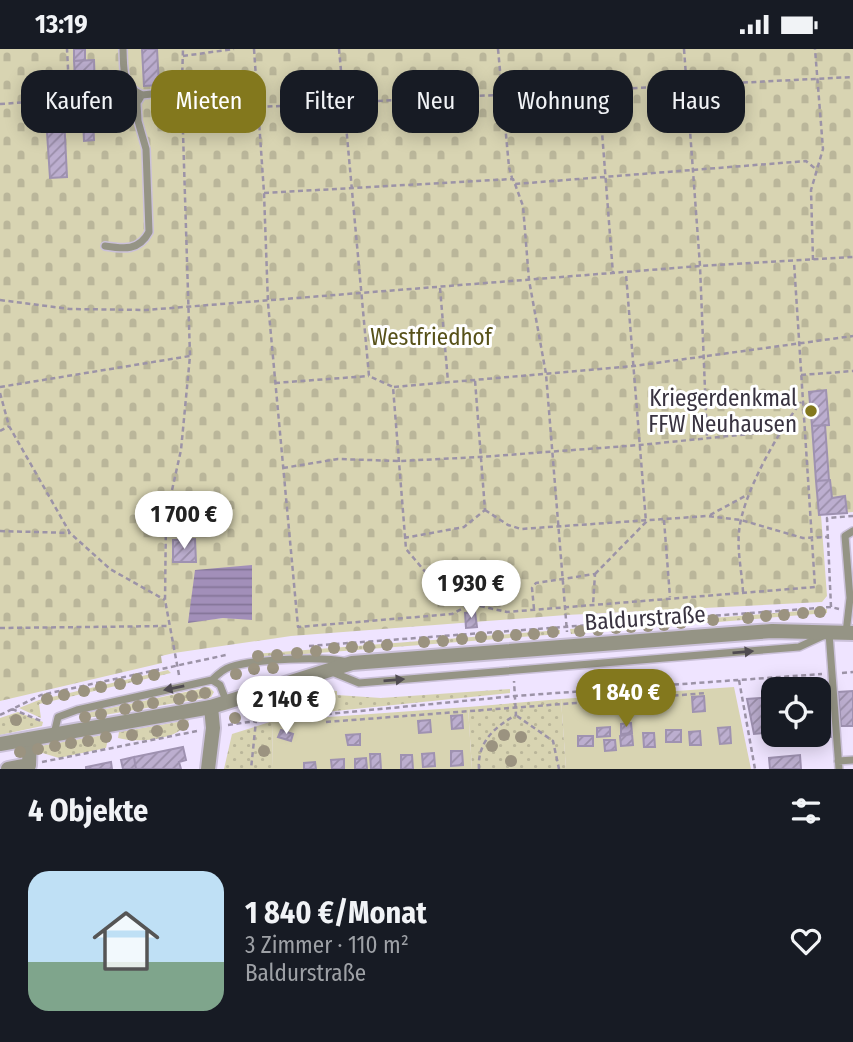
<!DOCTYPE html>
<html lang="de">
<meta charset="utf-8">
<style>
body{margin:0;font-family:"Fira Sans Condensed",sans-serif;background:#20242c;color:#f1f3f6;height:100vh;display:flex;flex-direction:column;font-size:26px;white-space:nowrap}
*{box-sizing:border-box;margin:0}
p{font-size:23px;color:#9ea1a6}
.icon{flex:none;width:38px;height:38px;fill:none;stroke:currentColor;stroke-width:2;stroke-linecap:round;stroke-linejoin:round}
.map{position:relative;height:720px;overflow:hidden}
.drawer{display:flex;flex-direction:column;background:#171b24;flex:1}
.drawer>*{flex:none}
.top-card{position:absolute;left:21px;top:21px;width:812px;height:63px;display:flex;gap:14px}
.controls{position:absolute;left:761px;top:628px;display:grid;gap:14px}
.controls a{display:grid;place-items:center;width:70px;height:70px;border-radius:14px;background:#171b24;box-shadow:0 4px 18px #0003;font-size:35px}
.price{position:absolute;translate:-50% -60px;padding:0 16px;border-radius:24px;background:#fff;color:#222;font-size:23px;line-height:46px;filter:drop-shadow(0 2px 4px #0008)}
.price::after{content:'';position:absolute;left:50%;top:42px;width:21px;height:16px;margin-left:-10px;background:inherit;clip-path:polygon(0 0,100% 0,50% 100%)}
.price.selected{background:#83781d;color:#fff}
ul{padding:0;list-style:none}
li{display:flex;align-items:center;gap:21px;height:175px;padding:0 28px}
li span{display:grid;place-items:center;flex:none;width:196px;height:140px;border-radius:21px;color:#555}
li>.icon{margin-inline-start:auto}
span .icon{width:84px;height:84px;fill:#fffc;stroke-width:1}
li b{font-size:30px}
h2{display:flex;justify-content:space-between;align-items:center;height:84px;padding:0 28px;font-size:30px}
.chip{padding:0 24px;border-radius:21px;background:#171b24;box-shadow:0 4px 18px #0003;font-size:24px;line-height:63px}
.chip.selected{background:#83781d;color:#fff}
.status{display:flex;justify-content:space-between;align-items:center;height:49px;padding:0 35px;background:#171b24;direction:ltr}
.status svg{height:19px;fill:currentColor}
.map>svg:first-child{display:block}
</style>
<div class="status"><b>13:19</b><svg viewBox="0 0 49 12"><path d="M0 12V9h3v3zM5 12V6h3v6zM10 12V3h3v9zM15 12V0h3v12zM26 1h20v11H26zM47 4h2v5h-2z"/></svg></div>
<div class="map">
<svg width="853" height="720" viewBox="0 0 853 720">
<defs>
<pattern id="grass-dots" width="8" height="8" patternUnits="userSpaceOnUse" patternTransform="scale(1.75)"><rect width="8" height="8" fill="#d8d4b2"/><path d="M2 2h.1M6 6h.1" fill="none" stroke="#bab69a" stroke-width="1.8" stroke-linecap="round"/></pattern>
<pattern id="cemetery-stones" width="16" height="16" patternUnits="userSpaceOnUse" patternTransform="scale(1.75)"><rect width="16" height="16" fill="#d8d4b2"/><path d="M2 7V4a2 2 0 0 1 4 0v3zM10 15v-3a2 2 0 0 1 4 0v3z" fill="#bab69a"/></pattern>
<pattern id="water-rules" width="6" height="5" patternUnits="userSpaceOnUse" patternTransform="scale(1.75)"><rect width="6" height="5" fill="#a28fb9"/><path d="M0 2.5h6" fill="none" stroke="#857598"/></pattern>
<pattern id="building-hatch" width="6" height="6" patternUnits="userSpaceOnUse" patternTransform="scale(1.75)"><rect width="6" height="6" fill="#bcaecf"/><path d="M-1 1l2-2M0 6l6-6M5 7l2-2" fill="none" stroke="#9a8ea9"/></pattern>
</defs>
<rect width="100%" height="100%" fill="#efe4ff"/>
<path fill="url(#grass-dots)" d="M827,560v4l-256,21 -1,-5z
M560,581v4l-306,24v-4z
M168,621l3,3 -132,31 2,14 -22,-10 20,-8z
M209,638l5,5 -3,5 -130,22 1,-5z
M510,640v4l-243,25 -3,-4 30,-12 2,4 12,-4 -1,-6 16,-6 14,1v4l44,3z
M561,650l5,70h-94l-4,-62z
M18,663l25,10 -1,4 -42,9v-17z
M189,671c-9,21 -51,23 -71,18l1,-6z
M273,672l-1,48h-48l8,-35z
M109,685l-3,14 -47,10 -23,-7 4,-5z"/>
<path fill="url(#cemetery-stones)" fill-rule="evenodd" d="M0,0h853v463l-32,3 6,81 -5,6 -256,13 -275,21 -117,17 -13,3 1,7 -162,38zM252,516v54l-29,-1 -35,4z"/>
<path fill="#d8d4b2" d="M734,638l17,82h-185l-5,-70z
M468,658l4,62h-200l1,-48z"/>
<path fill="url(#water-rules)" d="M252,516v55l-29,-2 -35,5 7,-53z"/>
<path fill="url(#building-hatch)" stroke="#9f92b1" stroke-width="2" d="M74,0h11v11l-11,1z
M142,0h15l2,36 -15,1z
M94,11l1,31 -19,1 -2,-31z
M105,56l1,11 -29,1v-11z
M64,67l3,61 -17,1 -4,-61z
M83,70h10l1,21 -10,1z
M826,341l3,35 -17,1 -3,-34z
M825,376l4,55 -13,1 -4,-55z
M830,431l2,18 13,-2 2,17 -28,2 -3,-34z
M195,490l1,23h-23v-22z
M475,563l2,15 -11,1 -1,-15z
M853,642v35h-12l-3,-34z
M704,647l1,15 -12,1 -1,-15z
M774,648v35l-20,2 -7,-35z
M823,664h7l2,24h-7z
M462,666l1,13 -11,1 -1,-13z
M430,671l1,12 -12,1 -1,-12z
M631,674l1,10 -11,1v-10z
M610,678v9l-13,1v-9z
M730,678l1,16 -11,1 -2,-16z
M281,681l12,4 -2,7 -13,-4z
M666,681h15v12h-15z
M700,682l1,14h-11l-1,-13z
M643,684h11l1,14h-11z
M360,685v11h-12l-2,-10z
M632,685l1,11 -12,1 -1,-10z
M578,687h15v10h-15z
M604,691h11l1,10 -11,1z
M183,698l3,13 -7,2 2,7h-45l-2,-12z
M451,702h11l1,14 -12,1z
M434,704l1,13 -12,1 -1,-13z
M370,705h10l1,15h-10z
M401,706h11l1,14h-12z
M800,706l1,14h-31l-1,-11z
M134,708l2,12h-13l-2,-9z
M366,709l1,11h-12v-10z
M344,710v10h-12l-1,-9z
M111,713l1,7h-26v-2z
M315,713l1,7h-12v-6z"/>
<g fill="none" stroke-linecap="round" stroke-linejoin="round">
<defs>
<path id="service" d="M123,0c1,20 -2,36 19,46
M105,197c19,3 34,5 44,-14l-3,-83 -8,-28 -1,-18 5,-8 40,-4
M846,584l4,-35 -5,-62 8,-5
M332,623l27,11 440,-36 30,-14 10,136
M212,631c5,-5 11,-11 18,-13 27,-8 91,-11 118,-5
M54,685l4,-17 19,-7 135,-30 8,5 7,18
M838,712l15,-1"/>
<path id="minor" d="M8,720l21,-4 1,-26
M208,720l5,-41 -2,-21"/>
<path id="tertiary" d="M0,695l211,-37 141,-44 420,-32 81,2"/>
</defs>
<use href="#service" stroke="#cbc1d9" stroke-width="10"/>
<use href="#minor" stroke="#cbc1d9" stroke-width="18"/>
<use href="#tertiary" stroke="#cbc1d9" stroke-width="18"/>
<path stroke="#9c93a7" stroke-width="2.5" stroke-dasharray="5 3.5" stroke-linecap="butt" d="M254,0l10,144 4,110 30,324 154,-13 19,-10 36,8 308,-25 -21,-325
M339,0l30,327 24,11 13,162 27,32 38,23
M498,0l11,118 3,11
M684,0l16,217 7,173
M183,7l51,-7
M182,32l1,-32
M599,44l14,181
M0,55l60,-4 9,-12 -2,-39
M259,58l594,-30
M515,135l8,22 6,74 17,94 21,258
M264,144l249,-14 2,5 291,-23 11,9
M813,211l-2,-70 12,-41 -8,-100
M440,239l8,94
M0,251l70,9 76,1 554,-44 153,-9
M801,326l52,-4
M275,334l94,-7
M0,338l190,-31
M394,338l240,-21 219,-30
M0,344l9,33 61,107 40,36 55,31
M0,382l9,-5
M283,419l55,-9 61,2 81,-4 160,-12 139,-14
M485,461l23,15 13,4 186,-13 34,4 62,18 25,-1
M710,466l37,-20
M664,471l6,77
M0,482l70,2
M404,489l60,-11 21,-17 -10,-130
M595,525l51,-52 -20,-248
M743,543c-1,-19 -6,-41 -4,-60 3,-37 39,-100 62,-130
M831,558l-4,-89 26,-2
M534,560l-2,-21 4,-5 59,-9 -2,31
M0,579l168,-2
M309,597l522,-39 8,2
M842,624l11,-1
M179,626l-14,-75 1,-83 15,-67 9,-94 -8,-255
M739,631l16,89
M261,659l-5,13 259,-25 307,-22
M12,660l29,12
M261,661l12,-6
M0,666l41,-20 185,-40
M517,667l36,25 6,28
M326,673l381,-29
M228,676l28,-4 -5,48
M42,713l155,-31
M479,720c-2,-26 15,-42 37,-54l-2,-34"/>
<use href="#service" stroke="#959485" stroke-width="7"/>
<use href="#minor" stroke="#959485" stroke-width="14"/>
<use href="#tertiary" stroke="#959485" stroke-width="14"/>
</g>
<g fill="#9b9380">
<circle cx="820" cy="563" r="6"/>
<circle cx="803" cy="564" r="6"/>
<circle cx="784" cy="566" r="6"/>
<circle cx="766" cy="567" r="6"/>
<circle cx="748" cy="569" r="6"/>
<circle cx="713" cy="571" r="6"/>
<circle cx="681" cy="574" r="6"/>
<circle cx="664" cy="576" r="6"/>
<circle cx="648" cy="577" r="6"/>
<circle cx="631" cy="578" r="6"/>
<circle cx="616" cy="579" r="6"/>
<circle cx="598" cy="581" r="6"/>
<circle cx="580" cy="582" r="6"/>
<circle cx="553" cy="583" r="6"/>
<circle cx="534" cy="585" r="6"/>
<circle cx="516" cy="586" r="6"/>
<circle cx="498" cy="587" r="6"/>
<circle cx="481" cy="588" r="6"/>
<circle cx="462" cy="590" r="6"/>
<circle cx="443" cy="592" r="6"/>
<circle cx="424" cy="593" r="6"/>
<circle cx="387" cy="596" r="6"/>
<circle cx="352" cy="598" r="6"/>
<circle cx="369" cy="598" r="6"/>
<circle cx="334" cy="599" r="6"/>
<circle cx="316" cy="602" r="6"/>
<circle cx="297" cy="604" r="6"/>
<circle cx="277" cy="606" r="6"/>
<circle cx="258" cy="607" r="6"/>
<circle cx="273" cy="619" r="6"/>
<circle cx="254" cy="620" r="6"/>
<circle cx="236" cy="625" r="6"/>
<circle cx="154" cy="626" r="6"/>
<circle cx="137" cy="630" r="6"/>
<circle cx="120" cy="635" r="6"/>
<circle cx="101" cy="638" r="6"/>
<circle cx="84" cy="642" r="6"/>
<circle cx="205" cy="644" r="6"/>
<circle cx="64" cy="646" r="6"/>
<circle cx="192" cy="647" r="6"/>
<circle cx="47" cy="650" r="6"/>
<circle cx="179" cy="650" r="6"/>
<circle cx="153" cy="654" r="6"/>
<circle cx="138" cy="657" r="6"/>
<circle cx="125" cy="660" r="6"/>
<circle cx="249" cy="663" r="6"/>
<circle cx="101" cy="665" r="6"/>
<circle cx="85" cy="668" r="6"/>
<circle cx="235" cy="669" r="6"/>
<circle cx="16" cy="671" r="6"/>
<circle cx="183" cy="676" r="6"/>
<circle cx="157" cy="682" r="6"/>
<circle cx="132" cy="686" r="6"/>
<circle cx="504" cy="686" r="6"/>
<circle cx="106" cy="688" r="6"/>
<circle cx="521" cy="688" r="6"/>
<circle cx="88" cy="692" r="6"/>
<circle cx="71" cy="694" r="6"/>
<circle cx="55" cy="697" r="6"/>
<circle cx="492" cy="697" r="6"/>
<circle cx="38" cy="700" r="6"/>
<circle cx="264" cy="702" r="6"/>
<circle cx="20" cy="703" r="6"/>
<circle cx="511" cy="712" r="6"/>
</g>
<defs><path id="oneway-solid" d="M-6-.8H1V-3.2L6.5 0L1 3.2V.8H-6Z" transform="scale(1.75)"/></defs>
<g fill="#504b51">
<use href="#oneway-solid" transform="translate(743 603) rotate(-5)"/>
<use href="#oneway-solid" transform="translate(394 631) rotate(-5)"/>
<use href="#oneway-solid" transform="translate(174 639) rotate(168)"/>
</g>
<circle fill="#83781d" stroke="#fff" stroke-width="2.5" cx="811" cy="362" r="7"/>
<g text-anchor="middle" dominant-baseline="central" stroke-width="6" stroke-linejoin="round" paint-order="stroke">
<g font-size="23" fill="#575119" stroke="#fff">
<text x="431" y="288">Westfriedhof</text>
</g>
<g font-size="23" fill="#393340" stroke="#fff" text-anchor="end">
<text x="797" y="349">Kriegerdenkmal<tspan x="797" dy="26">FFW Neuhausen</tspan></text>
</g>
<g font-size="23" fill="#393340" stroke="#fff">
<text transform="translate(645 569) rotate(-4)">Baldurstraße</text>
</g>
</g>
</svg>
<div class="controls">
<a><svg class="icon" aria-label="locate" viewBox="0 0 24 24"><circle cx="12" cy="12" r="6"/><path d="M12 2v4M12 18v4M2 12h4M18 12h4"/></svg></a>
</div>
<b class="price" style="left:184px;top:502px">1 700 €</b>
<b class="price" style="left:471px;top:571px">1 930 €</b>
<b class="price selected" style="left:626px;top:680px">1 840 €</b>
<b class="price" style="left:286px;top:687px">2 140 €</b>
<div class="top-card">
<a class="chip">Kaufen</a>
<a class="chip selected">Mieten</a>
<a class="chip">Filter</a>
<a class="chip">Neu</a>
<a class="chip">Wohnung</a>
<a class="chip">Haus</a>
</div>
</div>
<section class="drawer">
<h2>4 Objekte<svg class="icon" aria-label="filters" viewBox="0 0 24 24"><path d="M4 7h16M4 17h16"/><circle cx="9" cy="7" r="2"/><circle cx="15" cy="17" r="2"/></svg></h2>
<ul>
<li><span style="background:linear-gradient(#bfe0f5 65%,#7fa58c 0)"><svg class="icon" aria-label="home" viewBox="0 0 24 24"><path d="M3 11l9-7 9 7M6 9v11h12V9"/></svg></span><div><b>1 840 €/Monat</b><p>3 Zimmer · 110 m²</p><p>Baldurstraße</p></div><svg class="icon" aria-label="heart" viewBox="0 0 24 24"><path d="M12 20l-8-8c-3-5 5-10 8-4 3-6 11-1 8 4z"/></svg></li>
</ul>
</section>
